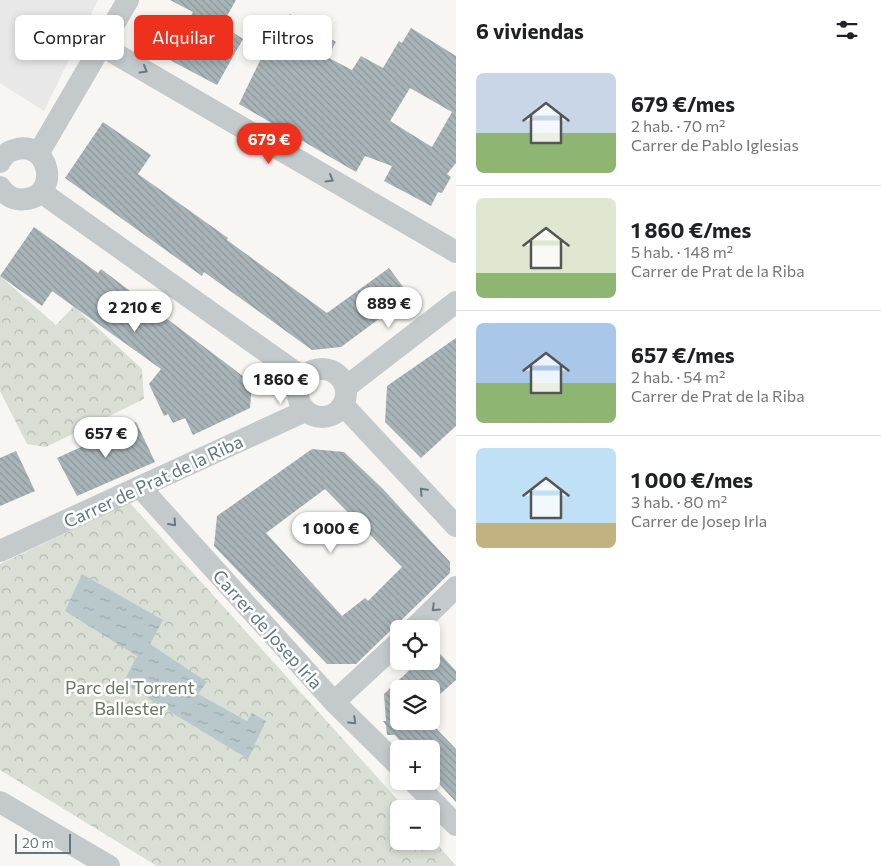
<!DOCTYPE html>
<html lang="es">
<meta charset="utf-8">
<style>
body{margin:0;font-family:Commissioner,sans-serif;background:#f6f6f6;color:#202124;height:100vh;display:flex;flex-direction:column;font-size:19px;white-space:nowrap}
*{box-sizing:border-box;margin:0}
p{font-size:16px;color:#757577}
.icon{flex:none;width:28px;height:28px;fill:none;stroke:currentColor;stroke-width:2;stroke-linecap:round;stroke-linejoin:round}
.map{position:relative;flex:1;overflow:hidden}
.drawer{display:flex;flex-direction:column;background:#fff;width:425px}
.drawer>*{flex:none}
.top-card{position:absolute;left:15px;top:15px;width:365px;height:45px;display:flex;gap:10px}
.buttons{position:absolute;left:390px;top:620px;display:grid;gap:10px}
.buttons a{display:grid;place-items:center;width:50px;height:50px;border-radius:8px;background:#fff;box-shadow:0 2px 8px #0003;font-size:25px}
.scale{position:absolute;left:15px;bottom:12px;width:56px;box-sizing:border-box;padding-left:5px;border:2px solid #607780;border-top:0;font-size:14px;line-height:18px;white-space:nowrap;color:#607780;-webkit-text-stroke:4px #fff;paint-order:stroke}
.price{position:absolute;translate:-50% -42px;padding:0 11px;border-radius:18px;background:#fff;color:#222;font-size:16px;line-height:32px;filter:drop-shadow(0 1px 2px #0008)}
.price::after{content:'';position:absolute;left:50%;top:30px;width:15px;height:11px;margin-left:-8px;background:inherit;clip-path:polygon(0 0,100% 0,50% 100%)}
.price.on{background:#ed311d;color:#fff}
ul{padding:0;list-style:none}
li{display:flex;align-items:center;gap:15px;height:125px;padding:0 20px}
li+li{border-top:1px solid #e0e0e0}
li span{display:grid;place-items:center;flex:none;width:140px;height:100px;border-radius:8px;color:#555}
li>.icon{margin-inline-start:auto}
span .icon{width:60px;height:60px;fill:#fffc;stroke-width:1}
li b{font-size:21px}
h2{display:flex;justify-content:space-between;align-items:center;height:60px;padding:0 20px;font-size:21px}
.tag{padding:0 18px;border-radius:8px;background:#fff;box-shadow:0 2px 8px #0003;font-size:18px;line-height:45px}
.tag.on{background:#ed311d;color:#fff}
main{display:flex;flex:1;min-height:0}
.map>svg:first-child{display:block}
</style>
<main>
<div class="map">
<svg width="456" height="866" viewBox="0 0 456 866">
<defs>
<pattern id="park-crowns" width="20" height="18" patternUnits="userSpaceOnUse" patternTransform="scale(1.25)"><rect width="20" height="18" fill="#d9dfd4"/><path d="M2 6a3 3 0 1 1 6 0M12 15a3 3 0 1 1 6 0" fill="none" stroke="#b3bab1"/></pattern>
<pattern id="water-ripples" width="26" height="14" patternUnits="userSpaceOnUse" patternTransform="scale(1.25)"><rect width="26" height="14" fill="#b9c9cb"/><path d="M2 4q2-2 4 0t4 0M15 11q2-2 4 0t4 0" fill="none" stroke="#9aa8aa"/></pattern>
<pattern id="building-back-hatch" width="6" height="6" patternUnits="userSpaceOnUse" patternTransform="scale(1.25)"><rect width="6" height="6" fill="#a8b4b7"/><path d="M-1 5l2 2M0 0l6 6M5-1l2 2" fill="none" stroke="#8c979a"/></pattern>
</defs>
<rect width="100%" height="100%" fill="#f7f6f3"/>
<path fill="#e7e8e7" d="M0,0h98l-54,111 -44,-28z"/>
<path fill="url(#park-crowns)" d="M0,276l56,49 18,-19 68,63 2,30 -98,48 -19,-3 -27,-53z
M130,503l276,306h-7v32h32v-4l25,29h-299l-157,-96v-206z"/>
<path fill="url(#water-ripples)" d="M82,574l81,46 -13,24 57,38 -9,12 49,27 5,-8 14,8 -18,38 -125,-76 14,-27 -72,-45z"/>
<path fill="url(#building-back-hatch)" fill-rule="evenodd" d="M170,0h66l-14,25 21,14 -26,46 -49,-26 25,-47z
M290,14l46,28 -9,15 25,13 9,-14 22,12 16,-27 3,2 9,-15 45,28v107l-9,11 4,3 -9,16 -4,-1 -7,14 -47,-25 8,-15 -27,-10 -9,16 -117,-68 27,-56 13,-20 3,2zM410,88l42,24 -20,35 -42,-26z
M103,122l48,33 -13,19 90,64 -1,2 100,73 62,-45 21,28 -69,51 -29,3 -108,-78 -2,4 -137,-98z
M34,227l64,46 3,-4 151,114 -2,25 -57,27 -8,-17 -12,5 -5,-9 -4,2 -15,-32 12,-15 -109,-78 -10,15 -42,-30z
M456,338v88l-35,32 -36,-36 2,-36z
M136,422l19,40 -78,34 -20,-38z
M312,449l32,3 39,37 67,73v11l-94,91h-29l-113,-118 3,-30zM325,489l77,78 -34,34 -3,-3 -23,18 -76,-83z
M16,451l19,40 -35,15v-48z
M431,644l25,27v9l-25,22v-13h-32v32h30l27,28v53l-25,-27v-26h-24l-12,-14h-8l-1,-10 -3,-4h3l-2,-27 35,-33h12z"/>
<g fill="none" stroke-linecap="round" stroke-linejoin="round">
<path stroke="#c4c9cb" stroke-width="22" d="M102,46l354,206
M38,154l90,-154
M0,162c2,-5 8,-11 14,-12 34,-12 48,44 12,49 -11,2 -20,-3 -26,-12
M41,192l261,185
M298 393a24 24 0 1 1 48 0a24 24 0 1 1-48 0Z
M346,387l110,-85
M343,405l113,121
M140,487l194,215 65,64
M0,551l305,-140
M413,629l43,-42
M334,702l65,-60
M413,781l43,44
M0,802l109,64"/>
</g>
<defs><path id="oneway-chevron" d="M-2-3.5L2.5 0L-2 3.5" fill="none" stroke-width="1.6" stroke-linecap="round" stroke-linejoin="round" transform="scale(1.25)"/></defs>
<g stroke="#657b84">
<use href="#oneway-chevron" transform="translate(144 70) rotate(30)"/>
<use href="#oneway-chevron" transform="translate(330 179) rotate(30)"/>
<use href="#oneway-chevron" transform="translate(423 491) rotate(-133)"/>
<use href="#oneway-chevron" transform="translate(173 523) rotate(48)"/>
<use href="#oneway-chevron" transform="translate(435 608) rotate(136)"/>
<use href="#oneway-chevron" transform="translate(353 721) rotate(44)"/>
</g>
<g text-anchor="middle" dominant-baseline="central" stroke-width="5" stroke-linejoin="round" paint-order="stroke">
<g font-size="18" fill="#607780" stroke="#fff">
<text transform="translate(153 481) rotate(-25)">Carrer de Prat de la Riba</text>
<text transform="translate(268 629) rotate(48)">Carrer de Josep Irla</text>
</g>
<g font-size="18" fill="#67785f" stroke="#fff">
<text x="130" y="687">Parc del Torrent<tspan x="130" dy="21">Ballester</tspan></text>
</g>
</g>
</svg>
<div class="buttons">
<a><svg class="icon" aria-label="locate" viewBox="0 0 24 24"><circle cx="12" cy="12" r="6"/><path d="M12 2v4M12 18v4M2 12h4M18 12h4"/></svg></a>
<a><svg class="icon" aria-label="layers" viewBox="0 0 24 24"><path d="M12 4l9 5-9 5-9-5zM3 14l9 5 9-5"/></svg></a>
<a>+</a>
<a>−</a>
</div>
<div class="scale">20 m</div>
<b class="price on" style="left:269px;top:165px">679 €</b>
<b class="price" style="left:389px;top:329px">889 €</b>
<b class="price" style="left:135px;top:333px">2 210 €</b>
<b class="price" style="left:281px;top:405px">1 860 €</b>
<b class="price" style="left:106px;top:459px">657 €</b>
<b class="price" style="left:331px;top:554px">1 000 €</b>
<div class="top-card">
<a class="tag">Comprar</a>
<a class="tag on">Alquilar</a>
<a class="tag">Filtros</a>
</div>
</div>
<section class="drawer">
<h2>6 viviendas<svg class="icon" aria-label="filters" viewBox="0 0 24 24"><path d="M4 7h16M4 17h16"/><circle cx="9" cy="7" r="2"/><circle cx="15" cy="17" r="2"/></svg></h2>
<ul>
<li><span style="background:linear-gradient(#c9d6e8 60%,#8fb573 0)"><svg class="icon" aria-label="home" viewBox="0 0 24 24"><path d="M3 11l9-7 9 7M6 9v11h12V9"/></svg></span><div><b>679 €/mes</b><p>2 hab. · 70 m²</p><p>Carrer de Pablo Iglesias</p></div></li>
<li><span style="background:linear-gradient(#dfe7d0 75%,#8fb573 0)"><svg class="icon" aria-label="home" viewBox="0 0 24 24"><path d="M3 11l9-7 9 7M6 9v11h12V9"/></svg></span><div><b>1 860 €/mes</b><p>5 hab. · 148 m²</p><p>Carrer de Prat de la Riba</p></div></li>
<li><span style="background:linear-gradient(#a9c7e8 60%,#8fb573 0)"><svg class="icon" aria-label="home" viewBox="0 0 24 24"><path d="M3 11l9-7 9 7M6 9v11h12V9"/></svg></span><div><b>657 €/mes</b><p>2 hab. · 54 m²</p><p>Carrer de Prat de la Riba</p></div></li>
<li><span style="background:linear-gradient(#bfe0f5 75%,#c2b280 0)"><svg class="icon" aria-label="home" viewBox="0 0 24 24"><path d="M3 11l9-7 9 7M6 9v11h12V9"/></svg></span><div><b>1 000 €/mes</b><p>3 hab. · 80 m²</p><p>Carrer de Josep Irla</p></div></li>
</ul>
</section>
</main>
